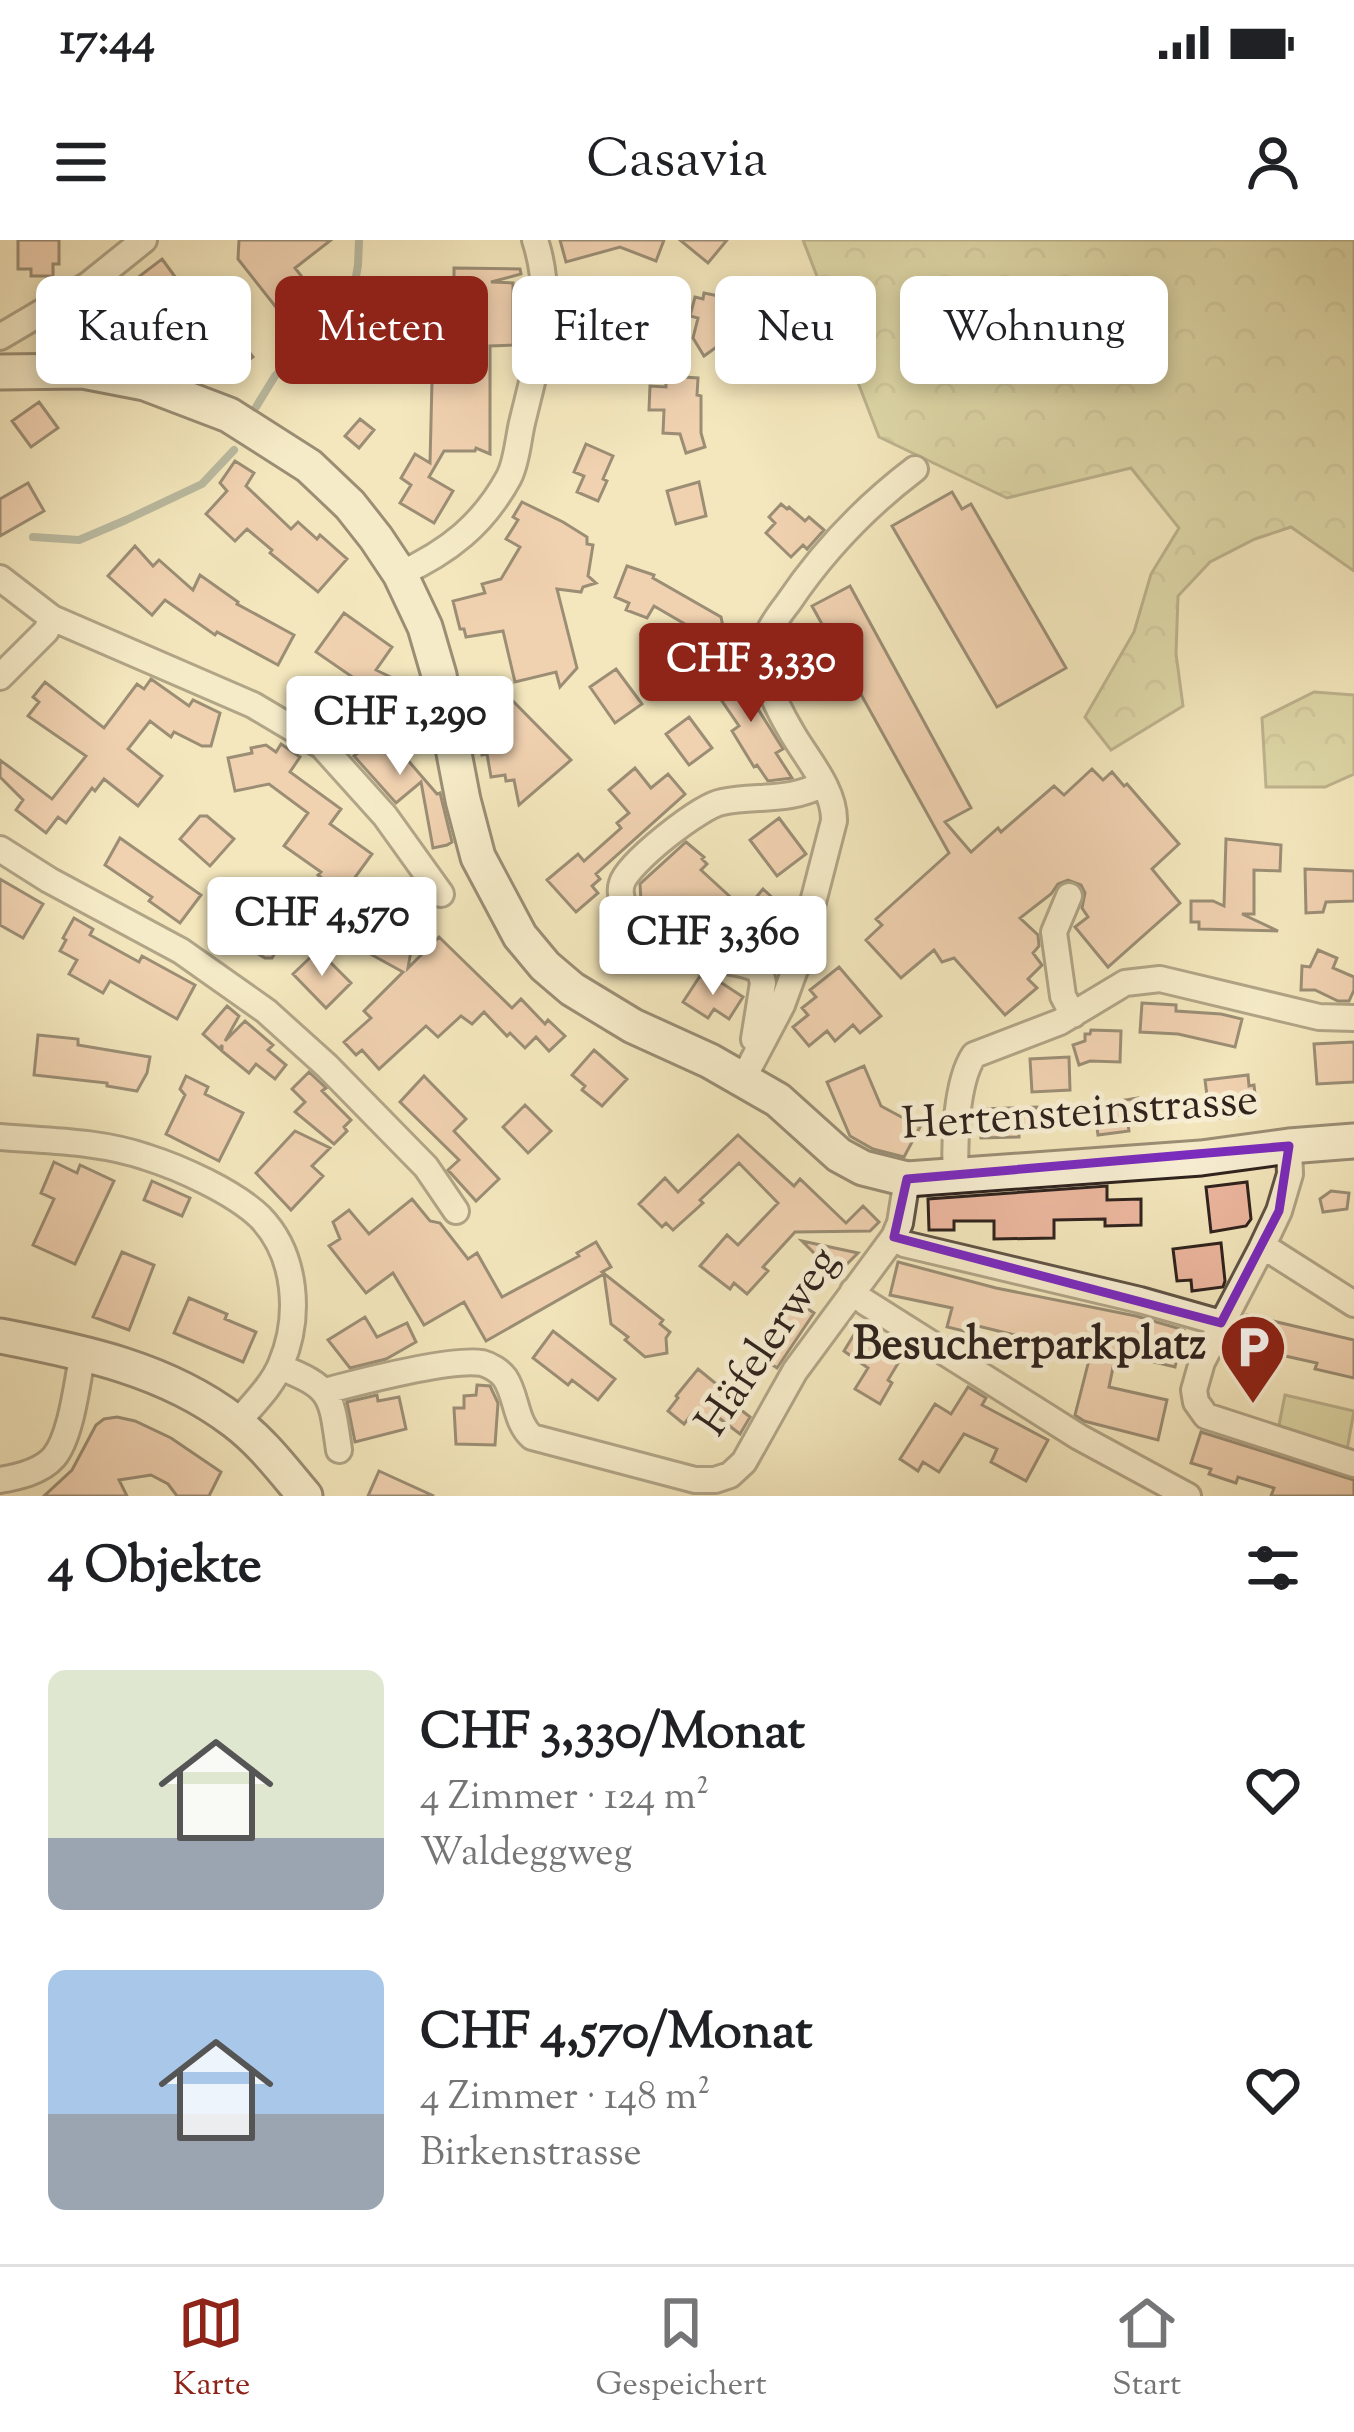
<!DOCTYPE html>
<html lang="de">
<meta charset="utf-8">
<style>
body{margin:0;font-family:"Sorts Mill Goudy",serif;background:#f2f2f2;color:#202124;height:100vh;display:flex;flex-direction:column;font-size:45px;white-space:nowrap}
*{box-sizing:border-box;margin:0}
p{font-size:39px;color:#757577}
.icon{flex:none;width:66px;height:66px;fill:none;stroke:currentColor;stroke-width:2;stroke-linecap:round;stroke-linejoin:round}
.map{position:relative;height:1256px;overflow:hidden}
.details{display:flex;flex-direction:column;background:#fff;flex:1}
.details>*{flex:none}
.guide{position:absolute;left:36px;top:36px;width:1284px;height:108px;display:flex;gap:24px}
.price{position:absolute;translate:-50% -102px;padding:0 27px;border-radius:12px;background:#fff;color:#222;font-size:39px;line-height:78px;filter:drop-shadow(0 3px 6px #0008)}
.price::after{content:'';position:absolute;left:50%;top:72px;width:36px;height:27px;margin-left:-18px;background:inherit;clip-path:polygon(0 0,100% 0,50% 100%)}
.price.on{background:#8f2418;color:#fff}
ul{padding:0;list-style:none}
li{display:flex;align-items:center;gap:36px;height:300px;padding:0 48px}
li span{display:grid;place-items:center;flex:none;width:336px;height:240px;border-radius:18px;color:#555}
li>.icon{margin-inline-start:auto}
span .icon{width:144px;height:144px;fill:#fffc;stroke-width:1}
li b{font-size:51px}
h2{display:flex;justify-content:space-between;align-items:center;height:144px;padding:0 48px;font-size:51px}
.chip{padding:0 42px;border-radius:18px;background:#fff;box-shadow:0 6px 18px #0003;font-size:42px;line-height:108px}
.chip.on{background:#8f2418;color:#fff}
.status{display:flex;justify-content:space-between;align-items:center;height:84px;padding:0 60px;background:#fff;direction:ltr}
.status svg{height:33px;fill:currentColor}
header{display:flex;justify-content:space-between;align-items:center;height:156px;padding:0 48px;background:#fff;font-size:54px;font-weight:600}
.tabs{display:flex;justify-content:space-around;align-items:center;height:168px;border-top:3px solid #e0e0e0;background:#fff;font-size:33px;color:#757577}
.tabs a{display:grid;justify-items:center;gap:6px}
.tabs .on{color:#8f2418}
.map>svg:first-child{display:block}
</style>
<div class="status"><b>17:44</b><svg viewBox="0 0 49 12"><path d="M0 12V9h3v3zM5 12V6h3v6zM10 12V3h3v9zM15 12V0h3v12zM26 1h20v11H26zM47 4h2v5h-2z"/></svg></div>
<header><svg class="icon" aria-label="menu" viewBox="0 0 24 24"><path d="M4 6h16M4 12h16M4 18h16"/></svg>Casavia<svg class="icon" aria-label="person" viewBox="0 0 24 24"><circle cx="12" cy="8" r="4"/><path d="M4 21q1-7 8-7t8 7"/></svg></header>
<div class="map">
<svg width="1354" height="1256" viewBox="0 0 1354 1256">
<defs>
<pattern id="forest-crowns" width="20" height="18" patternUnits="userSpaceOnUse" patternTransform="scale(3)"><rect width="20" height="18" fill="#c4c38c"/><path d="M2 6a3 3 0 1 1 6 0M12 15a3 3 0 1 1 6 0" fill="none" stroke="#a9a778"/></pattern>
<pattern id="water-waves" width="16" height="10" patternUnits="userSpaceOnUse" patternTransform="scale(3)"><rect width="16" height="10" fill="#9ebeb8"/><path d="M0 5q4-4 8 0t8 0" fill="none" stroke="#88a39e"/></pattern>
</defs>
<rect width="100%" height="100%" fill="#f4e7bd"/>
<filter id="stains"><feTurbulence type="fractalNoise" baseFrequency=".00167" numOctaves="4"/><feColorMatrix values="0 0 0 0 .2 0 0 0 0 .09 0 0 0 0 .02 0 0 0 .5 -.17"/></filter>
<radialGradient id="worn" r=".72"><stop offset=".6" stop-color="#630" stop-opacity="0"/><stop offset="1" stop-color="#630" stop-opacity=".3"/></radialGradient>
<path fill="url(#forest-crowns)" stroke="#7a7355" stroke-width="3" d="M803,0h551v331l-63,-44 -36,12 -45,23 -32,34 -2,58 7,52 -72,44 -26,-33 49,-85 17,-58 28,-46 -48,-60 -124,30 -128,-61z
M1314,452l40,3v79l-29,13h-59l-4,-69z"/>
<path fill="#c4c38c" stroke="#7a7355" stroke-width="3" d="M1285,1155l69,16 -8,44 -69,-20z"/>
<path fill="url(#water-waves)" stroke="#72807a" stroke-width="3" d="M387,63h16v34l-9,2 -7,-2z"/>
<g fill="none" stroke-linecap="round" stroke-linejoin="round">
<path stroke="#72807a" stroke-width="8" d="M256,167l19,-31 78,-82 5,-29 1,-25
M33,297l46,3 47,-20 76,-36 32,-34"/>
</g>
<path fill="#ecb79f" stroke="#2f231e" stroke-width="3" d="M18,0h41v24h-6v12h-22v-7h-13z
M239,0h92l-36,28 11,14 -31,24 -37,-47z
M560,0h104l-8,21 -36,-14 -54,15z
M680,0h47l-19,23z
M162,19l25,34 6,-5 26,35 5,-4 29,38 -35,25 -26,-34 -5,4 -26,-34 -5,4 -28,-37z
M454,28l66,1 1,5 -30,8 22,1v62l-23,1v108l-14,-6 -1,3h-31l-15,26 24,14 -19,32 -34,-20 11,-18 -10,-7 14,-24 15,9 2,-82h6v-8l22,1v-43h-6z
M612,39l4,16 4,-9 22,1 -1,14 -10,26h-5l-1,7h-19l1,-54z
M704,53l34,7 -2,7 3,1 -6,29 -9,-2 -2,8 -18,13 -11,-18 5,-20 -8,-2 5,-19 8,2z
M86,65l23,25 -27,20h-13l-15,-22z
M666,136l32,2 -1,17 4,1v37l4,14 -19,6 -6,-19 -17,-1 1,-23h-15l1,-24 16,1z
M39,162l19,26 -27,19 -19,-26z
M360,179l14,11 -15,18 -14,-12z
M586,204l27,12 -10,23 4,2 -9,20 -21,-9 7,-16 -10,-4z
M235,221l19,12 -8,13 45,43 7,-7 19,17 3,-4 27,24 -29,33 -48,-39 2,-3 -25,-21 -12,12 -29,-27 21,-23 -7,-8z
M699,242l7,34 -30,8 -9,-33z
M28,243l16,28 -44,25v-37z
M952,252l10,17 9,-5 95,164 -69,39 -105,-181z
M522,262l41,20 24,15v7l6,1 -5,31 8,7 -13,4 -2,5 -24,-3 20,79 -17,19 -4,-15 -41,10 -12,-51 -37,6 -2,-8h-4l-7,-28 32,-8 -3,-9 19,-5 19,-32 -14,-8 12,-19 -5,-3z
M781,264l6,5 2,-2 16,14 4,-4 15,13 -17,19 -4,-4 -12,12 -25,-24 9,-10 -6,-6z
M135,306l18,20 6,-6 34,30 7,-15 38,27 -1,2 57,31 -16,30 -61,-33 -2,3 -50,-35 -13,15 -44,-39z
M627,326l27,9 -1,3 68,39 6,29 -31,6 -6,-25 -36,-21 -7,12 -21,-8 3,-7 -14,-6z
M850,346l121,222 -26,14 26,30 27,-24 3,4 53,-46 10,9 28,-26 11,11 9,-8 12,14 3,-2 52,60 -27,25 28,34 -72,64 -33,-40 13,-10 -6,-9 3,-15 -4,-8 -13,-5 -10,4 -7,10 -31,24 18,17 1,11 -6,7 9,12 -14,14 9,9 -32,27 -51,-57 -12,4 -8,-12 -33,28 -35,-38 16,-15 -6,-6 73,-66 -137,-247z
M344,373l48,34 -16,23 31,15 -10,18 -33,-18 -48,-33z
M737,426l14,16 5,16 -3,3 30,48 -7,4 16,25 -24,3 -11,-16 -3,2 -22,-36 7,-5 -28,-41z
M616,429l26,35 -27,19 -25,-36z
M151,439l38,27 4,-6 27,13 -9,33h-9l-28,-14 -3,5 -21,-16 -22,28 34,27 -24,30 -34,-27 -9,12 -3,-3 -26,35 -8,-6 -12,16 -30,-23 7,-10 -23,-23v-17l52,39 34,-43 -58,-40 11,-14 -6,-5 12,-15 59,46 33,-44 7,5z
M507,455l64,65 -52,45 -5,-25 -8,1 -1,-6 -14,2 -4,-23 -5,1 -4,-26 4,-1 -5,-29z
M689,477l23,31 -23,17 -23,-31z
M374,481l63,73 3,-1 12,49 -5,3 -14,3 -12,-66 -25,21 -42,-47 6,-5 -8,-10z
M281,504l19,13 -10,15 51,37 -11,15 42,30 -29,40 -25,-19 3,-3 -37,-26 24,-33 -39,-29 -34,7 -7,-33 24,-5 -1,-5 15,-3 10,7z
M635,528l16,20 17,-14 17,20 -89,80 4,5 -8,7 6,7 -22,19 -29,-32 31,-26 6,7 37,-33 -4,-5 12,-10 -20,-23z
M200,576h7l27,23 -24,27 -30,-27z
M779,578l27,36 -29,22 -27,-36z
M120,598l81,57 -21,28 -31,-22 3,-4 -47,-32z
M1226,599l55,6 -1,26 -26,-1v44h-12l36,17 -79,-2v-7h-8v-21h22l11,5z
M686,602l18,15 -2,2 5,5 -6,6 49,45 -27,29 -9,-3 -22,-21 -3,3 -22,-20 -10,10 -16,-12 -1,-17z
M1305,629l49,2v30l-28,1 -3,10 -17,1z
M0,639l43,25 -20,34 -23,-13z
M763,649l24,22 -15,17 -24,-21z
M379,652l28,8 -1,3 13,2 -11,63 31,-31 73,71 9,-9 24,25 3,-4 17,16 -16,15 -13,-14 -11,11 -15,-15 -3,3 -23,-24 -12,12 -11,-8 -23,21 -12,-11 -47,43 -17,-19 -6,5 -12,-13 27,-24 -7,-7 39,-39 -49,-27 9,-15 5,3z
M74,678l19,11 -3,6 49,27 3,-6 53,29 -18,34 -67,-38 -7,12 -34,-19 8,-14 -17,-9 6,-11 -3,-2z
M257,678l29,16 -14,24h-7l-20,-12 -2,4 -17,-10 12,-21 12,9z
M318,710l33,33 -25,25 -33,-34z
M1318,710l19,8 -4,10 21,9v13l-5,11h-11l-23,-11h-14l1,-24 8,1z
M839,727l42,49 -21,17 -7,-8 -18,16 -8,-10 -18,15 -16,-19 15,-12 -6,-7 14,-11 -6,-7z
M708,734l35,23 -14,22 -15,-10 -6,9 -25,-16 17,-26 5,3z
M1142,763l34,2v6l45,3 21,5 -7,28 -57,-13 -38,-2z
M227,766l12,10 -14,25 20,-20 28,24 -5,5 18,15 -11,14 -19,-15 -7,9 -27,-22v-6l-2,4 -17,-15z
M1091,790l30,1 -1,31 -30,-1 -11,4 -6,-20 12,-4v-7h5z
M38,795l40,4v6l72,12 -3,16 -10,18 -30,-5v-3l-73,-8z
M1354,802v40l-37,2 -3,-40z
M594,810l33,29 -25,27 -20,-16 3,-4 -13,-11z
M1069,817l1,33 -38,2 -2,-33z
M864,826l17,40 39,21 -16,30 -31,-8 -23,-13 -23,-54z
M309,832l17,16 -4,3 29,29 -7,7 3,4 -13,13 -39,-32 10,-10 -13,-13z
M1248,835l1,11 5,-1 3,28 -47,6 -5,-39z
M186,836l22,11 -3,7 38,19 -24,48 -53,-27 19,-39 -5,-6z
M424,836l42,43 -12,12 45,48 -23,22 -28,-31 11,-10 -59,-58z
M1138,858l2,17 -13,1 2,15 -31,4 -4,-30z
M525,865l26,26 -23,22 -25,-26z
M1037,867l1,19 -19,1v10l-38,1 -1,-29z
M295,891l35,17 -18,18 11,10 -32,34 -35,-37z
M738,895l56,51 6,-7 46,44 17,-17 16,16 -9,9 -75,1 -32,35 5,4 -21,23 -13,-11 -4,6 -30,-23 27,-31 11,10 40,-42 -39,-40 -39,37 3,3 -30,27 -7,-7 -4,4 -23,-23 26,-26 13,14z
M54,922l23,11 3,-8 34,16 -39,83 -42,-19 21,-46 -13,-6z
M152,941l38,17 -8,18 -38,-16z
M1247,942l4,37 -5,7 -35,6 -5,-45z
M1107,946v14l34,-1v26l-36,1v-7l-51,1v18l-60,1v-18h-40v9h-25l-1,-31z
M1331,951l18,2 -2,16 -24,3 -3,-13z
M412,959l18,22 10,2 28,36 9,-6 25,44 77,-41 -2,-3 19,-11 15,25 -9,5 61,48 -3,4 10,8 -4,6 1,15 -22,4 -20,-17 3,-3 -17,-13 -7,-50 -118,67 -22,-39 -40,23 -31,-52 -27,20 -37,-47 11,-7 -7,-17 16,-12 20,24z
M802,1001l56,12 -22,22z
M1221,1003l4,38 -2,6 -31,4 -1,-11 -14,1 -4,-32z
M122,1012l32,13 -25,65 -36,-13z
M898,1022l98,26 140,28 48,14 -9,37 -59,-14 -7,34 58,13 -9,40 -74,-19 -9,-6 14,-55 -32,-7 2,-7 -89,-22 -2,8 -21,-5 5,-19 -62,-13z
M189,1058l38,16 -2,5 31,13 -13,30 -69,-29z
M793,1059l21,14 -37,55 -21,-14z
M1247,1075l107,25v38l-39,-9 2,-6 -77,-17z
M365,1077l12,20 30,-14 9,19 -30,17 -36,9 -22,-28z
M858,1088l45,27 -15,25 4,3 -12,21 -25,-15 13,-21 -24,-17z
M553,1091l62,48 -17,21 -26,-20 -4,5 -35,-27z
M698,1129l33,27 -3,4 22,17 -10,17 -25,-19 -5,7 -15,-12 -11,14 -16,-13 10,-13 -2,-2z
M477,1145l13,1 8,17 -3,42 -39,-1 -2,-36h10v-12l12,-1z
M968,1147l18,11 -4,7 66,35 -22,41 -35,-19 6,-13 -33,-15 -25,38 -16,-10 -5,9 -18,-12 35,-55 16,10z
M377,1155l1,6 21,-4 7,32 -51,13 -8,-40z
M117,1177l18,4 36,17 50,34 -12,24h-32l-9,-12 -17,-9 -32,5 8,16h-83l28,-26 24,-45 8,-6z
M1201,1192l153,48v16h-83l3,-8 -36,-11 -2,6 -27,-9 2,-5 -20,-6z
M379,1231l55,25h-66z"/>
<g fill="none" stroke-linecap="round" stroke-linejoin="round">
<defs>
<path id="street" d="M0,97l88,-52 56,-45
M400,334c48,-22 83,-49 109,-97 8,-16 9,-37 13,-54 15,-63 34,-119 13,-183
M0,338l52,40
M0,437l46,-46 6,-13 201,87 69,41 63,70 56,78
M0,609l49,31 132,71 85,60 61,55 99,101 30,44
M1069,656l-15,36 9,64 10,19
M760,803l-6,-4 9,-56 -3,-12c-13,-9 -29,-8 -44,-12 -31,-9 -58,-23 -83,-43 -9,-7 -15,-21 -11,-33 6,-20 78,-77 100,-81 34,-7 69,0 100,-18
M743,839l39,-74 15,-41 37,-143c1,-32 -28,-63 -43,-90 -16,-27 -35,-65 -23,-97 4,-10 13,-22 20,-31 35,-52 77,-96 127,-134
M0,897c48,4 100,4 146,20 35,11 88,35 114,60 37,38 41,100 21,147 -9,22 -29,41 -44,59
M1289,906l1,28 -11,37 -18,38 -59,113 -8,28 2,12 10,14 148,48
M956,936c-2,-33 0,-94 18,-121l86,-33 65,-39 35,-4 159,38 35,1
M894,997l10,7 236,56 81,23
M1261,1009l13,4 80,51
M853,1051l12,11 214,135 109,59
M280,1127c53,21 51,28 59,83
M325,1151c34,-9 126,-33 157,-28 8,2 18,8 23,15 12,18 10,44 27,59l163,43h20l15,-5 14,-13 51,-91 99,-134 6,-14 7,-44
M0,1240c18,-3 41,-8 54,-23 18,-22 23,-76 29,-104"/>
<path id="secondary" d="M0,132l83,-1 62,12 84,32 80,51 41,39 26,33 24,36 25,53 14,48 24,125 15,57 42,79 25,30 27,23 61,37 77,35 68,39 61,55 24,13 44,11 294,-21 88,-12 65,-5
M0,1096c83,16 166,33 234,85 28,21 49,49 71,75"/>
</defs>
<use href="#street" stroke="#605446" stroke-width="30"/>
<use href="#secondary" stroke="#2f231e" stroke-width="39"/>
<use href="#street" stroke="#f8efd4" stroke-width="24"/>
<use href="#secondary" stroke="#f8efd4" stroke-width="33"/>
</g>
<path d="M0 0H1354V1256H0ZM1289,906l-10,65 -58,112 -327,-86 13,-58z" fill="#f4e7bd" fill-opacity=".55" fill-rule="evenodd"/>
<path fill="none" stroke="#7b2cbf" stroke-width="9" stroke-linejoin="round" d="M1289,906l-10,65 -58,112 -327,-86 13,-58z"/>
<defs>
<symbol id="parking-pin" viewBox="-11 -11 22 30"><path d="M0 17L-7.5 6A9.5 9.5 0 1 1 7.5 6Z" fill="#8f2418" stroke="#f8efd4"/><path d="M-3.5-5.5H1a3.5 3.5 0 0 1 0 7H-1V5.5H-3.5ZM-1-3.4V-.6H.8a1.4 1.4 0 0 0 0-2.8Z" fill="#fff"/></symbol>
</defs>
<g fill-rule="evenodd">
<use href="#parking-pin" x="1215" y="1069" width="76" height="104"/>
</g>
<g text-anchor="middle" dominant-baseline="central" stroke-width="10" stroke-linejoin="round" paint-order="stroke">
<g font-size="45" fill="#2f231e" stroke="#f8efd4">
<text transform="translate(1080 875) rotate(-4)">Hertensteinstrasse</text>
<text transform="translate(770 1103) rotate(-56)">Häfelerweg</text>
</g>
<g font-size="45" font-weight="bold" fill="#2f231e" stroke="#f8efd4" text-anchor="end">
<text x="1206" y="1107">Besucherparkplatz</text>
</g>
</g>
<rect width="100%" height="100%" filter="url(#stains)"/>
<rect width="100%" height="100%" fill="url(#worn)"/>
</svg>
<b class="price on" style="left:751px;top:485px">CHF 3,330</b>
<b class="price" style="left:400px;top:538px">CHF 1,290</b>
<b class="price" style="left:322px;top:739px">CHF 4,570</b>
<b class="price" style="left:713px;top:758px">CHF 3,360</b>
<div class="guide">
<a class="chip">Kaufen</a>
<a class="chip on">Mieten</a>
<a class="chip">Filter</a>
<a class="chip">Neu</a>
<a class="chip">Wohnung</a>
</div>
</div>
<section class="details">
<h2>4 Objekte<svg class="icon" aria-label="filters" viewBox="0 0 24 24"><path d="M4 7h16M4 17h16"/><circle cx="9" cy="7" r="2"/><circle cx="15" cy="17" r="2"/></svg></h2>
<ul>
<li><span style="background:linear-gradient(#dfe7d0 70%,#9aa5b1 0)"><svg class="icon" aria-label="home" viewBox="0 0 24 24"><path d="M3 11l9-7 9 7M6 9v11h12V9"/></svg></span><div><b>CHF 3,330/Monat</b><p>4 Zimmer · 124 m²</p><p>Waldeggweg</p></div><svg class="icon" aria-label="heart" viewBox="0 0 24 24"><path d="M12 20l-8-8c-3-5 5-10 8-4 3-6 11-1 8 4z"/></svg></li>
<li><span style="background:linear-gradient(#a9c7e8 60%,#9aa5b1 0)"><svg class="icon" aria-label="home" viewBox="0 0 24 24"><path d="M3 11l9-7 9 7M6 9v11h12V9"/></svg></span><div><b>CHF 4,570/Monat</b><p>4 Zimmer · 148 m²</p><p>Birkenstrasse</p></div><svg class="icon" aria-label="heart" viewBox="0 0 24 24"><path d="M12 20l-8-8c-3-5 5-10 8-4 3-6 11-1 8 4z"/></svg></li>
</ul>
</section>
<nav class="tabs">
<a class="on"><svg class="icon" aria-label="map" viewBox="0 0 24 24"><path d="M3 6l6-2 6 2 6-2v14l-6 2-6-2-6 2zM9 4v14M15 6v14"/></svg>Karte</a>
<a><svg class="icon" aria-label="saved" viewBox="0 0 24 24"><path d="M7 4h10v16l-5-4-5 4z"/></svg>Gespeichert</a>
<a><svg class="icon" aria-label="home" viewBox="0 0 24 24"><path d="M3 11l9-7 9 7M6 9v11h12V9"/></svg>Start</a>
</nav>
